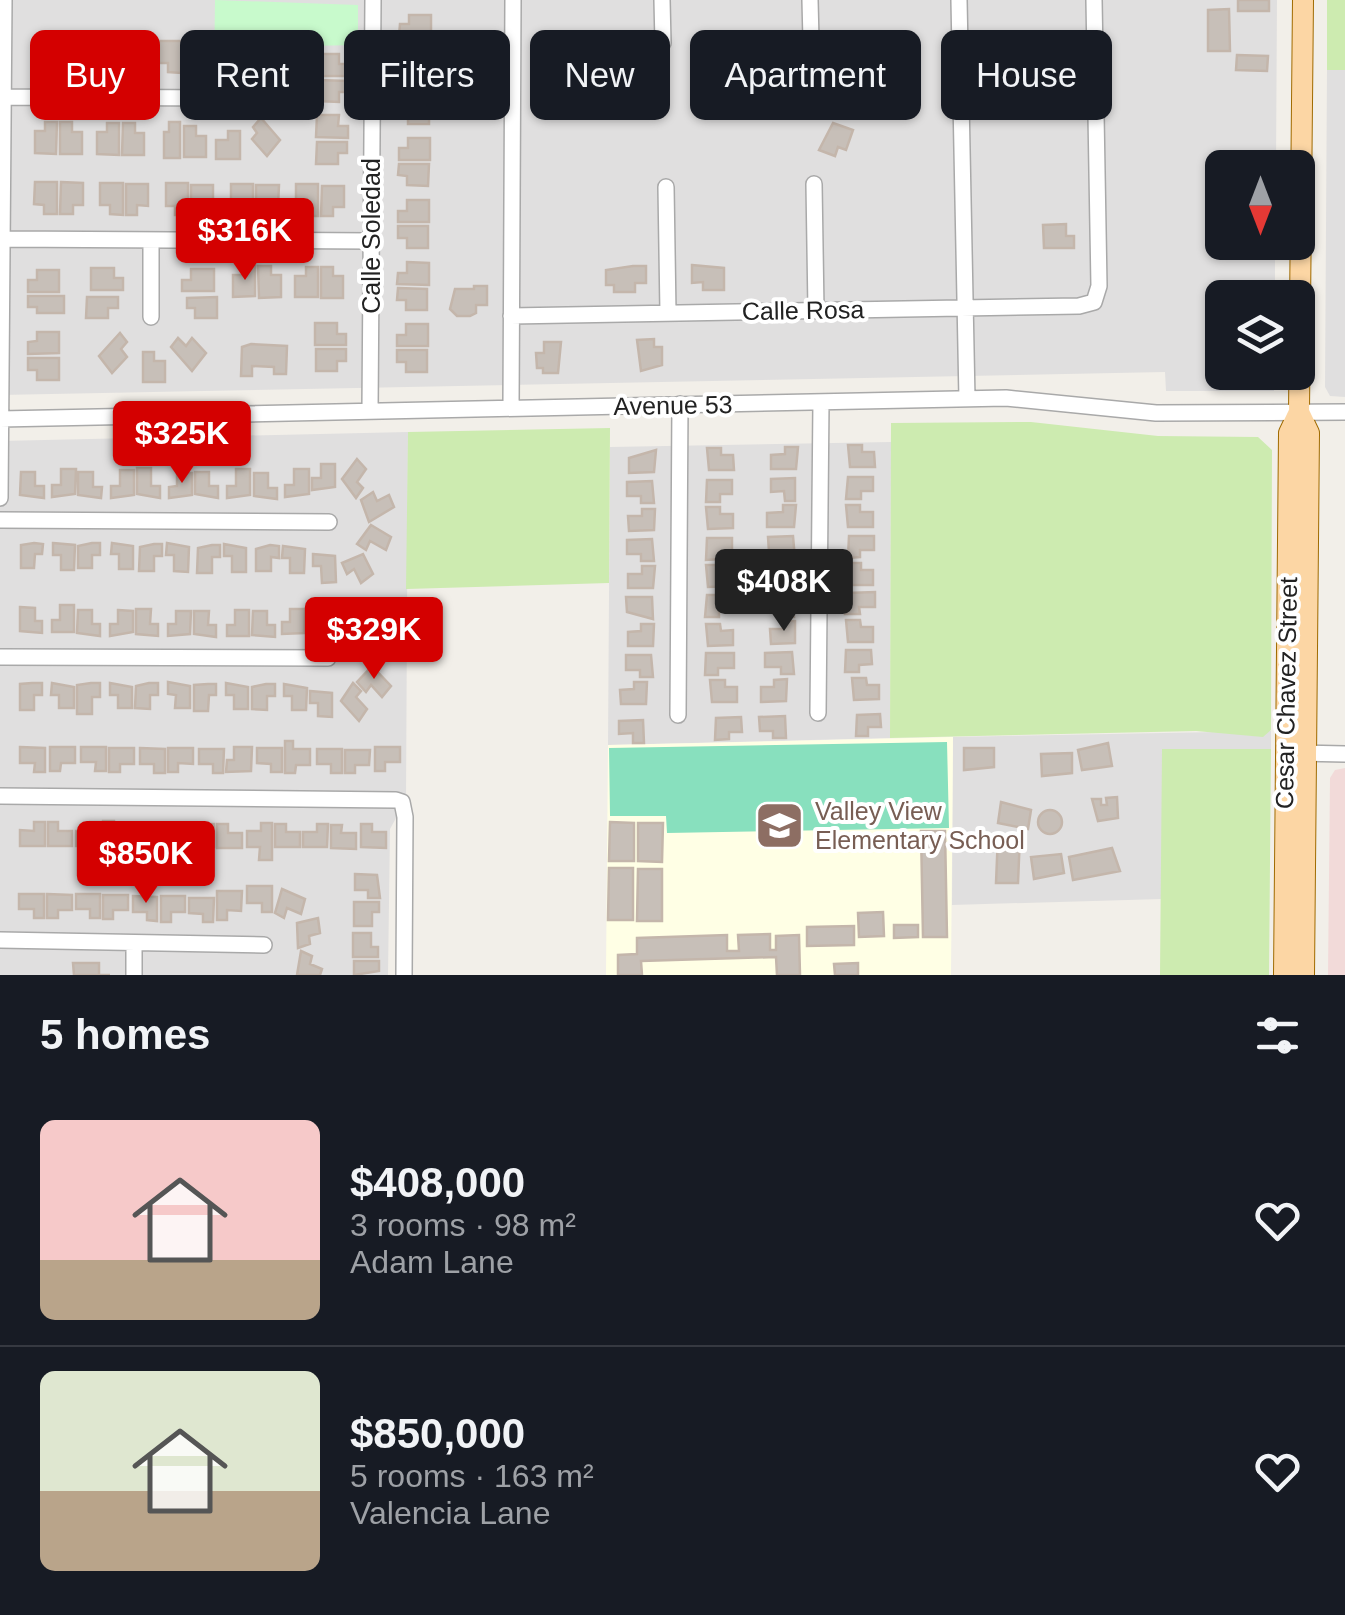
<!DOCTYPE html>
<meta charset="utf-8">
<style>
body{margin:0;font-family:Arial,sans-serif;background:#20242c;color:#f1f3f6;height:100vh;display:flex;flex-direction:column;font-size:38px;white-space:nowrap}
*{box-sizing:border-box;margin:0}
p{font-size:32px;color:#9ea1a6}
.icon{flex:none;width:55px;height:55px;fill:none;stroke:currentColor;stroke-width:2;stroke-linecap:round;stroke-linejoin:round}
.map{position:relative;height:975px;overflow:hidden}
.drawer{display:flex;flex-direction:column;background:#171b24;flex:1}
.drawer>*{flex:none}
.hud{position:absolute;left:30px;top:30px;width:1285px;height:90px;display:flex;gap:20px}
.needle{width:65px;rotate:180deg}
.controls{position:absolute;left:1205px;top:150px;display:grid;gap:20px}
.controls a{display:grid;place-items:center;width:110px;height:110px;border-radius:15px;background:#171b24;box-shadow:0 2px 8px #0004;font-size:50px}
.price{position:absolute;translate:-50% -85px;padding:0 22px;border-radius:10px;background:#d40000;color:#fff;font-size:32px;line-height:65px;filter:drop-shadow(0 2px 5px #0008)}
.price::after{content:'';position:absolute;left:50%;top:60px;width:30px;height:22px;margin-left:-15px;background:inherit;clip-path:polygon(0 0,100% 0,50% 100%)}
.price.on{background:#222;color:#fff}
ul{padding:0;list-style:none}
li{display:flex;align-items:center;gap:30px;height:250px;padding:0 40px}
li+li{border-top:2px solid #363941}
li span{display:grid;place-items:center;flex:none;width:280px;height:200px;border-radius:15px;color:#555}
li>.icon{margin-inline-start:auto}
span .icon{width:120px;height:120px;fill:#fffc;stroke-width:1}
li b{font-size:42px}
h2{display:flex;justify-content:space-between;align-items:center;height:120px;padding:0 40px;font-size:42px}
.tag{padding:0 35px;border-radius:15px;background:#171b24;box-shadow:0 2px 8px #0004;font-size:35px;line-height:90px}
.tag.on{background:#d40000;color:#fff}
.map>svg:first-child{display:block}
</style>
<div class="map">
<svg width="1345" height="975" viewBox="0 0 1345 975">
<rect width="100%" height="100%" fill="#f2efe9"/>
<path fill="#e0dfdf" d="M0,0h1277l-1,167 -54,1v74l53,1v54l-53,1v74l52,1v18h-108l-1,-19 -1165,23z
M1327,70h18v327l-15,-1 -5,-9z
M408,432l-2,368 -16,29 -2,146h-388v-534z
M891,442l-1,296 -282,7 2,-298z
M1271,731v18h-109v150l-210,6 1,-168z"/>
<path fill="#f2dad9" d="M1345,768v207h-17l2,-197 5,-8z"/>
<path fill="#ffffe5" d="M953,737l-2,238h-345l2,-230z"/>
<path fill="#cdebb0" d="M1327,0h18v70h-18z
M1031,422l127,14 100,1 14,13 -1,280 -8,7 -67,-6 -306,7 1,-315z
M610,428l-1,155 -203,6 2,-157z
M1162,749h109l-2,226h-109z"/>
<path fill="#c8facc" d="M215,0l143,5v40l-52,1 -55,41 -10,-12h-27z"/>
<path fill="#88e0be" d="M947,742l2,86 -282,5 -1,-17h-56l-1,-68z"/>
<path fill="#c7bfb8" stroke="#c4b6ab" stroke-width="2.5" d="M1238,0h31v11h-31z
M1229,9l1,42h-22v-41z
M409,15h22v21h-32l1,-12h9z
M102,35l16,1v37h-11v-10h-5z
M35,40h22v32h-13v-10h-9z
M61,40h23l-1,23h-9v9h-13z
M400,40h29v21h-21v-10h-9z
M124,41h22l-1,22 -10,-1v10h-12z
M159,41h23l-1,32 -13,-1v-9h-9z
M185,41h24v20h-12v9h-12z
M317,54h22v10h9v12h-31z
M1237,55l31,1 -1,15 -31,-1z
M408,77h22v21h-31v-12h9z
M317,80l31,1v11h-9v10l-22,-1z
M296,89l1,22 -22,1v-9h-10v-13z
M399,102h30v22h-21v-10l-9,-1z
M317,115h22l-1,11h10v12l-32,-1z
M261,118l19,22 -13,16 -15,-17 5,-6 -4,-6z
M45,122h12l-1,32 -21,-1v-22h10z
M60,122h12v10h10v22h-22z
M169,122h11v36h-16v-26h5z
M107,123h12v32l-22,-1v-22h10z
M123,123h12v10h9v22h-22z
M833,123l20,7 -7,20 -8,-3 -3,9 -16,-6z
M184,126h12v10h10v21h-22z
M228,131h12v28h-24v-19h12z
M408,138h22v22h-31v-12h9z
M317,142h30v11h-9v11h-22z
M399,164h30l-1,22 -21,-1v-9l-9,-1z
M35,182h22v32h-13v-9l-10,-1z
M61,182l22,1v22h-10v9h-13z
M100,183h23v32l-13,-1v-9h-10z
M166,183h22v32h-13v-9h-9z
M126,184h22v22l-11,-1v10h-11z
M231,184h22v32l-13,-1v-9h-9z
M296,184h22v32h-13v-10h-9z
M191,185h22v21h-10l-1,9h-11z
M256,185h23l-1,21h-10v10h-12z
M322,186h22v21h-11v9h-12z
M407,200h22v22h-31v-11h9z
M1066,224v12h8v12h-30l-1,-23z
M398,226h30v22h-21v-10h-9z
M407,262l22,1v22l-32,-1 1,-11h9z
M692,265l32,3v22h-21v-8l-11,1z
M244,266h11v30l-22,1v-22h11z
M258,266h13v9h10v22l-22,1z
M633,266h13v17h-11v9h-21v-7h-8v-15z
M306,267h12v30h-23v-21h11z
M321,267h12v9h10v22h-22z
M91,268h23v10h9v12h-32z
M191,269h23v22h-32v-11h9z
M37,270h22v22h-31v-12h9z
M474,286h13v19h-11v8l-6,3h-13l-7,-7 5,-20h19z
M398,288l29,1v21h-21v-10h-9z
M28,296h36v17h-27v-6h-9z
M87,297h31v11h-10v10h-22z
M217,297v21h-22v-10h-8v-10z
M315,323h22v11h9v11h-31z
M406,324h22v22h-31v-11h9z
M37,332h22v21l-31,1v-12l9,-1z
M120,333l7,9 -6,7 6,8 -15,16 -13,-17z
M178,338l8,8 6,-8 14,15 -14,18 -21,-24z
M654,339v8h8v18l-21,6 -4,-31z
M544,342h17l-3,31h-15v-5h-6l-1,-15h8z
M251,344l36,2 -1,28h-12v-7l-22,-1v10h-11l1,-29z
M316,349h30v12h-9v10h-21z
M397,350h30v22h-21v-10h-9z
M143,352h11v9h11v21h-22z
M28,358h31v22h-22v-10h-9z
M848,445h14v7h12l1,15h-25z
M785,447h13l-2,22h-25v-14l14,-1z
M707,448h14v7h12l1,15h-25z
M656,450l-2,22 -25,1v-15z
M357,459l9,10 -9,13 6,6 -7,10 -14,-19z
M321,464h14v23l-23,3v-12h9z
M137,468h14v18h9v12l-23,-4z
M61,469h15l-1,25 -23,3v-12h9z
M236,469h14v26l-23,3v-12h9z
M294,469h15v25l-24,3v-12h9z
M120,470h14v25l-23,3v-12h9z
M21,472h14v14h9v12l-24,-3z
M78,472h15v15h9l-1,11 -23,-3z
M195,472h14v14h9v12l-23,-4z
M177,473h15v22l-23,3v-11l8,-1z
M254,473h14v15h9v11l-23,-3z
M848,477h25v14h-12v8h-15z
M795,478v23h-10l-1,-10 -13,1v-13z
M707,480h25v14h-12v8h-14z
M652,481l2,22h-13v-7h-14v-14z
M373,492l4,9 12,-6 5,12 -25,15 -8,-22z
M783,505h13l-2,22h-27v-14l16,-1z
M846,505h14v7h13v15h-25z
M706,507h14v7h13v14l-25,1z
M642,509h13l-1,21 -25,1 -1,-15h14z
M371,525l20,12 -5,13 -16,-9 -4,9 -9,-6z
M793,536l2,23h-13v-8l-13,1 -1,-15z
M849,536h25v14h-14v7l-12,1z
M707,538h25v14h-12v7l-14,1z
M652,539l2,22h-13v-7h-14v-14z
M34,543l9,1 -1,10h-7l-1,14h-13v-23z
M53,543l22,2 -1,25h-13v-15h-8z
M92,543h8v12h-8v13h-14v-22z
M112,543l21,3v23h-14v-15h-8z
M167,543l22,4 -1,25 -14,-1v-16h-8z
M154,544h8v12h-8v15h-15l1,-24z
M224,544l22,4v24h-14v-16h-8z
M212,545h8v12h-8v16h-15l1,-25z
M270,545l9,1v12l-8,-1v14h-15v-22z
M283,546l22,3 -1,24h-14v-15h-8z
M313,554l22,2 1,26 -14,1 -1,-17h-8z
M363,554l10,20 -12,9 -7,-14 -7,5 -5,-11z
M782,563h13l-1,22h-27l-1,-14 16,-1z
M846,563h15v7h12v15h-25z
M706,565h14v7h13v14l-25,1z
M642,566h13l-2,22h-25v-14h14z
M875,592v15h-16l1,7h-15l2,-21z
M707,595h25v14h-13v8h-14z
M767,595h25l2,22h-13v-7h-13z
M626,597h26l1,22 -26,-7z
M318,601h15v26h-22v-11h7z
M353,604l13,4 -5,26 -22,-7 2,-11 9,3z
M60,605h14v27h-22v-12h8z
M20,607l15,1v13h7v12l-22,-2z
M136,609h15l-1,15h8v12l-22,-2z
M290,609h15l-1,24 -22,1v-12h8z
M78,610h14v14h8v12l-23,-3z
M118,610l15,1v21l-23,4v-12h8z
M235,610h14v26h-22v-11h8z
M176,611h15l-1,23 -22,2v-12h8z
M194,611h15l-1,14h8v12l-22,-3z
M253,611h14v14h8v12l-23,-2z
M846,620h14l1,7h12v15h-25z
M784,621h11v22l-24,1 -1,-15h14z
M641,624h13l-1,22h-25v-14l13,-1z
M706,624h14l1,7 12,-1v15l-25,1z
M385,628l8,13 -21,17 -14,-18 10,-9 5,8z
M846,650h25l1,14 -13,1v7h-14z
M792,652l2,22h-13v-7h-16v-14z
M706,653h28v15h-16v7h-13z
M626,655h25l2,22h-13v-7h-14z
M372,666l19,20 -9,11 -11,-12 -5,7 -9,-10z
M852,678h14l1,7h12v14l-25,1z
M787,679l-1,22 -25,1v-15h13v-7z
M710,680h15v7h12v15h-25z
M168,682l22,4v22h-15l1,-13 -8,-1z
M634,682h13l-1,22h-25l-1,-14 14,-1z
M32,683h10v12h-8v15h-14v-26z
M52,683l22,4v21h-15v-13h-8z
M91,683h9v14h-8v17h-15v-29z
M110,683l22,4v21h-14v-13h-8z
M149,683h9v12h-8v14l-15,-1 1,-22z
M226,683l22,4v22h-14v-14h-8z
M353,683l8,8 -5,6 11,12 -8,12 -18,-20z
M208,684h8v11h-7l-1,16h-14v-26z
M266,684h9v12h-8v14l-15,-1v-22z
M284,684l23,4 -1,22h-14v-14h-8z
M310,691l22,2v24l-14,-1v-13h-8z
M880,714l1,13h-13v9h-12l1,-21z
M785,716l1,22h-13v-7h-13l-1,-14z
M741,717l1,15h-13v7l-14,1 1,-22z
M643,720l1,23h-11v-10l-14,1v-13z
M285,741h8v8h17v16h-14l-1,8h-10z
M1108,743l4,23 -30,4 -4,-20z
M20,747l25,1v24h-11l1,-9h-15z
M50,747h25v16h-14l-1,8h-10z
M81,747h25v24h-11l1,-9h-15z
M234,747h18l-1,24 -25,1 1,-12h7z
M375,747h25v15h-15v9h-10z
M109,748h25v16h-14v8h-11z
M140,748l25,1v24h-11v-9h-14z
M168,748h25v16l-15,-1v9h-10z
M257,748h25v24h-11v-8l-14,-1z
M964,748h30v19l-30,3z
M199,749h25l-1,24h-10v-9h-14z
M317,749h25v24h-11v-9h-14z
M345,750h25l-1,15h-14v8h-10z
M1072,753v20l-30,3 -1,-22z
M1117,797l1,21 -20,3 -6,-22h9v6h6l-1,-7z
M1001,802l30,8 -3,19 -30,-6z
M1038 822a12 12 0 1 1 24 0a12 12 0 1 1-24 0Z
M103,821h11v9h14v15h-25z
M34,822h11v24h-25v-16l14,1z
M48,822h10v9h14v15h-24z
M90,822h11l-1,24h-24v-15h14z
M610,822l24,1v38h-25z
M162,823h10v9h14v15h-24z
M261,823h11v37h-13l1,-13h-13v-16h14z
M638,823h25l-1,39 -24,-1z
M147,824h11l-1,24h-24v-16h14z
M204,824h10v23h-24v-15h14z
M217,824h11v9h14v15h-25z
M275,824h11v8h14v15h-25z
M317,824h11l-1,23h-24v-15h14z
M361,824h11v8h14v16l-25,-1z
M331,825h11l-1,8h15v16l-25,-1z
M921,831h24l2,106h-24z
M998,835h22l-2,48h-22z
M1112,848l8,23 -47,9 -4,-23z
M1061,854l3,19 -30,6 -3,-22z
M609,868h24v52h-25z
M638,869h24v52h-25z
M355,874l22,1 3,23h-12v-8h-13z
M247,886h25v26h-10v-9h-15z
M282,889l23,10 -4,15 -14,-6 -3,10 -9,-5z
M217,891h25l-1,20 -14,-1v10h-10z
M19,894h25v24h-10v-9h-15z
M47,894l25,1v15h-14v8h-11z
M76,894h24v24h-10v-9h-14z
M103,895h25v15h-15v9h-10z
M133,896l24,1v24l-10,-1v-8h-14z
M161,896h24v16h-14v10h-10z
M189,898h25l-1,24h-10v-8l-14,-1z
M354,902h25v10h-7v14h-18z
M883,912l1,24 -25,1 -1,-24z
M318,918l2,15 -11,3 1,8 -12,4 -1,-25z
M894,925h24v12l-24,1z
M854,926v19l-47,1v-19z
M353,933h18v14h7v10h-25z
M770,934v16h6v-14l23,-1 1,40h-23l-1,-18 -135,4 1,14h-24v-20l19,-1v-16l90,-3v16h12l-1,-16z
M301,951l11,5 -2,8 12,5 -2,6h-23z
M354,961h25v10l-25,4z
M73,963h26v12h11h-36z
M858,963v12h-23l-1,-11z"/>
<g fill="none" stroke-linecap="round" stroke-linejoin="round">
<defs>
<path id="minor" d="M662,0l1,43
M810,0l1,40
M959,0l8,399
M3,97l226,1
M814,184l2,126
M666,187l2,126
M2,239l369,2
M151,240v77
M511,316l568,-10 15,-4 5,-16 -5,-286
M511,408l2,-408
M370,411l3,-411
M0,419l1006,-21 150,15 189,-1
M0,498l4,-498
M0,520l329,2
M0,657l328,1
M818,713l3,-311
M678,715l2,-311
M1299,753l46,1
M0,796l396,4 6,2 3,15 -1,158
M0,940l264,5
M134,975v-31"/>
<path id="major" d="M1303,0l-4,412 10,21 -5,542
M1284,975l5,-542 10,-21"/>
</defs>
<use href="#minor" stroke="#a9a9a9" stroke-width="18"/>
<use href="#major" stroke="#a06b00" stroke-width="22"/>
<use href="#minor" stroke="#fff" stroke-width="15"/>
<use href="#major" stroke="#fcd6a4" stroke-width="20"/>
</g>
<defs>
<symbol id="school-square" viewBox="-11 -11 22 22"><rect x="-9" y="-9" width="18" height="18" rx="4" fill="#8d6e63" stroke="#fff"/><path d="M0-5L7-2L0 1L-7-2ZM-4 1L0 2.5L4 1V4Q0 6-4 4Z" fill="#fff"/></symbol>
</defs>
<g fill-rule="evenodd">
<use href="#school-square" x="752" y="798" width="55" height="55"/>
</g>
<g text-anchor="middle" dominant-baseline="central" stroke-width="8" stroke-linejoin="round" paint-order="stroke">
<g font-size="25" fill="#222" stroke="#fff">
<text transform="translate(371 236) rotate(-90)">Calle Soledad</text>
<text transform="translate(803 310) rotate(-1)">Calle Rosa</text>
<text transform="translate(673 405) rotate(-1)">Avenue 53</text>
<text transform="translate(1286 693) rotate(-89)">Cesar Chavez Street</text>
</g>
<g font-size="25" fill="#785e54" stroke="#fff" text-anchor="start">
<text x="815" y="811">Valley View<tspan x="815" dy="29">Elementary School</tspan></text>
</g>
</g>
</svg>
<div class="controls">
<a><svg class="needle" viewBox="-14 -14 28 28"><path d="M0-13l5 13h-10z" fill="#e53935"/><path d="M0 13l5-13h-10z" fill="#9ea1a6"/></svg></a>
<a><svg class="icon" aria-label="layers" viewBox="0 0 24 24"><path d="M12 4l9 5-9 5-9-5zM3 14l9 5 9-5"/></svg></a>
</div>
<b class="price" style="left:245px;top:283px">$316K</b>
<b class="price" style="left:182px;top:486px">$325K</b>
<b class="price on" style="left:784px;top:634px">$408K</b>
<b class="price" style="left:374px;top:682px">$329K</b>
<b class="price" style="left:146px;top:906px">$850K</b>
<div class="hud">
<a class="tag on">Buy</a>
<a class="tag">Rent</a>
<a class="tag">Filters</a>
<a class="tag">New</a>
<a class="tag">Apartment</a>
<a class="tag">House</a>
</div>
</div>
<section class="drawer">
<h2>5 homes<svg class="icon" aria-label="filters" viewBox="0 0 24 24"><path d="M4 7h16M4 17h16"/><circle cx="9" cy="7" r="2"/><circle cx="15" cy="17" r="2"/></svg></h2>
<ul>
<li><span style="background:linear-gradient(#f6c9c9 70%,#b9a48a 0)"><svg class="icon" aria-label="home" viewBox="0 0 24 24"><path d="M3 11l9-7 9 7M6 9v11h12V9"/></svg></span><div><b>$408,000</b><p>3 rooms · 98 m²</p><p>Adam Lane</p></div><svg class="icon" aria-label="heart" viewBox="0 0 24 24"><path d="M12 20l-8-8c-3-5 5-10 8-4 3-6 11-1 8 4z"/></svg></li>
<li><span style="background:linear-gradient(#dfe7d0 60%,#b9a48a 0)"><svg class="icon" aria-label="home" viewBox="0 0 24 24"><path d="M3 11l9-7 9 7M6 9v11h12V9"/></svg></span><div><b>$850,000</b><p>5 rooms · 163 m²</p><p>Valencia Lane</p></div><svg class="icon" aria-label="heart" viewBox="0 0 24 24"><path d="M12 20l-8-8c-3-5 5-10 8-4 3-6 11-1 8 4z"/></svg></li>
</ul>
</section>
